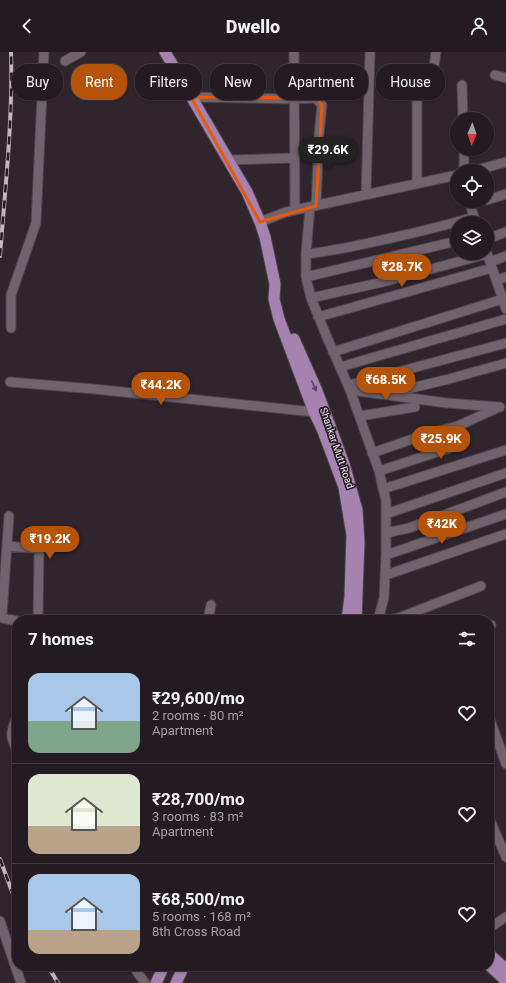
<!DOCTYPE html>
<meta charset="utf-8">
<style>
body{margin:0;font-family:Roboto,sans-serif;background:#2c242a;color:#f1f3f6;height:100vh;display:flex;flex-direction:column;font-size:15px;white-space:nowrap}
*{box-sizing:border-box;margin:0}
p{font-size:13px;color:#a3a1a5}
.icon{flex:none;width:22px;height:22px;fill:none;stroke:currentColor;stroke-width:2;stroke-linecap:round;stroke-linejoin:round}
.map{position:relative;flex:1;overflow:hidden}
.panel{position:absolute;left:12px;top:563px;width:482px;height:356px;display:flex;flex-direction:column;background:#241b22;border-radius:16px;box-shadow:0 1px 3px #0004,0 0 0 1px #413940}
.panel>*{flex:none}
.hud{position:absolute;left:12px;top:12px;width:482px;height:36px;display:flex;gap:8px}
.needle{width:26px;rotate:182deg}
.tools{position:absolute;left:450px;top:60px;display:grid;gap:8px}
.tools a{display:grid;place-items:center;width:44px;height:44px;border-radius:50%;background:#241b22;box-shadow:0 1px 3px #0004,0 0 0 1px #413940;font-size:20px}
.price{position:absolute;translate:-50% -34px;padding:0 9px;border-radius:14px;background:#b45309;color:#fff;font-size:13px;line-height:26px;filter:drop-shadow(0 1px 2px #0008)}
.price::after{content:'';position:absolute;left:50%;top:24px;width:12px;height:9px;margin-left:-6px;background:inherit;clip-path:polygon(0 0,100% 0,50% 100%)}
.price.current{background:#222;color:#fff}
ul{padding:0;list-style:none}
li{display:flex;align-items:center;gap:12px;height:100px;padding:0 16px}
li+li{border-top:1px solid #413940}
li span{display:grid;place-items:center;flex:none;width:112px;height:80px;border-radius:12px;color:#555}
li>.icon{margin-inline-start:auto}
span .icon{width:48px;height:48px;fill:#fffc;stroke-width:1}
li b{font-size:17px}
h2{display:flex;justify-content:space-between;align-items:center;height:48px;padding:0 16px;font-size:17px}
.pill{padding:0 14px;border-radius:16px;background:#241b22;box-shadow:0 1px 3px #0004,0 0 0 1px #413940;font-size:14px;line-height:36px}
.pill.current{background:#b45309;color:#fff}
header{display:flex;justify-content:space-between;align-items:center;height:52px;padding:0 16px;background:#241b22;font-size:18px;font-weight:800}
.map>svg:first-child{display:block}
</style>
<header><svg class="icon" aria-label="back" viewBox="0 0 24 24"><path d="M15 5l-7 7 7 7"/></svg>Dwello<svg class="icon" aria-label="person" viewBox="0 0 24 24"><circle cx="12" cy="8" r="4"/><path d="M4 21q1-7 8-7t8 7"/></svg></header>
<div class="map">
<svg width="506" height="931" viewBox="0 0 506 931">
<rect width="100%" height="100%" fill="#30242d"/>
<g fill="none" stroke-linecap="round" stroke-linejoin="round">
<defs>
<path id="minor" d="M294,0l1,158
M65,9l16,-9
M495,23l11,3
M462,33l1,34
M191,45l103,2 22,-1 6,7 -3,29 -3,72
M464,97v22
M228,108l66,-2
M473,119l33,-9
M417,132v-99l2,-4 15,-14 2,-15
M366,143l4,-143
M487,148l19,-6
M469,149l7,22
M310,155l-4,47v23l5,21 15,37 24,55 29,81 7,30v54l-2,43 -6,22
M260,170l26,-10 171,-37
M487,187l19,-7
M487,201l19,56
M306,202c29,-3 57,-10 85,-16 28,-6 56,-13 83,-21
M490,210l16,-6
M306,225l151,-36
M496,228l10,-3
M311,246l72,-16 104,-28
M318,265l174,-49
M11,276v-33l25,-72 8,-171
M333,300l170,-53
M340,315l166,-48
M10,330l84,7 220,23
M349,333l157,-42
M350,338l97,13 53,4
M399,339l50,-12 57,-16
M360,364l55,-9
M372,401l58,-20 28,-7 41,-19
M379,419l83,-27
M383,437l123,-39
M386,462l120,-41
M9,464l-7,99 1,3 14,3
M386,481l23,-5 97,-36
M7,494l32,3 -1,71
M386,503l120,-41
M386,523l120,-41
M208,568l3,-15
M389,568l12,-3 80,-31
M489,574l2,-1
M17,664c-6,17 -8,18 0,35
M489,665l17,47
M489,766l17,39
M0,869l21,62
M489,876l17,-11
M133,914l12,17"/>
<path id="major" d="M165,0l82,140 13,30 5,15 10,47 -1,15 5,20 35,93 9,19 21,56 8,48 -2,62 -3,23
M294,287l23,52 27,73 13,46 2,32 -3,78
M489,902l17,15
M489,913l17,16
M156,931l8,-17
M176,931l8,-17"/>
</defs>
<use href="#minor" stroke="#4d434a" stroke-width="11"/>
<use href="#major" stroke="#4d434a" stroke-width="13"/>
<use href="#minor" stroke="#71636d" stroke-width="9"/>
<use href="#major" stroke="#a582af" stroke-width="11"/>
<defs>
<path id="rail" d="M0,204c5,-67 13,-136 11,-204
M0,807l17,46
M48,914l10,17"/>
</defs>
<use href="#rail" stroke="#bfb6bd" stroke-width="4"/>
<use href="#rail" stroke="#261b23" stroke-width="2.5" stroke-dasharray="8" stroke-linecap="butt"/>
</g>
<defs><path id="oneway-solid" d="M-6-.8H1V-3.2L6.5 0L1 3.2V.8H-6Z"/></defs>
<use fill="#59445b" href="#oneway-solid" transform="translate(314 334) rotate(66)"/>
<path fill="none" stroke="#e8590c" stroke-width="3" stroke-linejoin="round" d="M191,45l125,1 6,7 -6,101 -56,16z"/>
<g text-anchor="middle" dominant-baseline="central" stroke-width="3.5" stroke-linejoin="round" paint-order="stroke">
<g font-size="10" fill="#f4ecf2" stroke="#261b23">
<text transform="translate(337 396) rotate(71)">Shankar Mutt Road</text>
</g>
</g>
</svg>
<div class="tools">
<a><svg class="needle" viewBox="-14 -14 28 28"><path d="M0-13l5 13h-10z" fill="#e53935"/><path d="M0 13l5-13h-10z" fill="#a3a1a5"/></svg></a>
<a><svg class="icon" aria-label="locate" viewBox="0 0 24 24"><circle cx="12" cy="12" r="6"/><path d="M12 2v4M12 18v4M2 12h4M18 12h4"/></svg></a>
<a><svg class="icon" aria-label="layers" viewBox="0 0 24 24"><path d="M12 4l9 5-9 5-9-5zM3 14l9 5 9-5"/></svg></a>
</div>
<b class="price current" style="left:328px;top:119px">₹29.6K</b>
<b class="price" style="left:402px;top:236px">₹28.7K</b>
<b class="price" style="left:386px;top:349px">₹68.5K</b>
<b class="price" style="left:161px;top:354px">₹44.2K</b>
<b class="price" style="left:441px;top:408px">₹25.9K</b>
<b class="price" style="left:442px;top:493px">₹42K</b>
<b class="price" style="left:50px;top:508px">₹19.2K</b>
<div class="hud">
<a class="pill">Buy</a>
<a class="pill current">Rent</a>
<a class="pill">Filters</a>
<a class="pill">New</a>
<a class="pill">Apartment</a>
<a class="pill">House</a>
</div>
<section class="panel">
<h2>7 homes<svg class="icon" aria-label="filters" viewBox="0 0 24 24"><path d="M4 7h16M4 17h16"/><circle cx="9" cy="7" r="2"/><circle cx="15" cy="17" r="2"/></svg></h2>
<ul>
<li><span style="background:linear-gradient(#a9c7e8 60%,#7fa58c 0)"><svg class="icon" aria-label="home" viewBox="0 0 24 24"><path d="M3 11l9-7 9 7M6 9v11h12V9"/></svg></span><div><b>₹29,600/mo</b><p>2 rooms · 80 m²</p><p>Apartment</p></div><svg class="icon" aria-label="heart" viewBox="0 0 24 24"><path d="M12 20l-8-8c-3-5 5-10 8-4 3-6 11-1 8 4z"/></svg></li>
<li><span style="background:linear-gradient(#dfe7d0 65%,#b9a48a 0)"><svg class="icon" aria-label="home" viewBox="0 0 24 24"><path d="M3 11l9-7 9 7M6 9v11h12V9"/></svg></span><div><b>₹28,700/mo</b><p>3 rooms · 83 m²</p><p>Apartment</p></div><svg class="icon" aria-label="heart" viewBox="0 0 24 24"><path d="M12 20l-8-8c-3-5 5-10 8-4 3-6 11-1 8 4z"/></svg></li>
<li><span style="background:linear-gradient(#a9c7e8 70%,#b9a48a 0)"><svg class="icon" aria-label="home" viewBox="0 0 24 24"><path d="M3 11l9-7 9 7M6 9v11h12V9"/></svg></span><div><b>₹68,500/mo</b><p>5 rooms · 168 m²</p><p>8th Cross Road</p></div><svg class="icon" aria-label="heart" viewBox="0 0 24 24"><path d="M12 20l-8-8c-3-5 5-10 8-4 3-6 11-1 8 4z"/></svg></li>
</ul>
</section>
</div>
